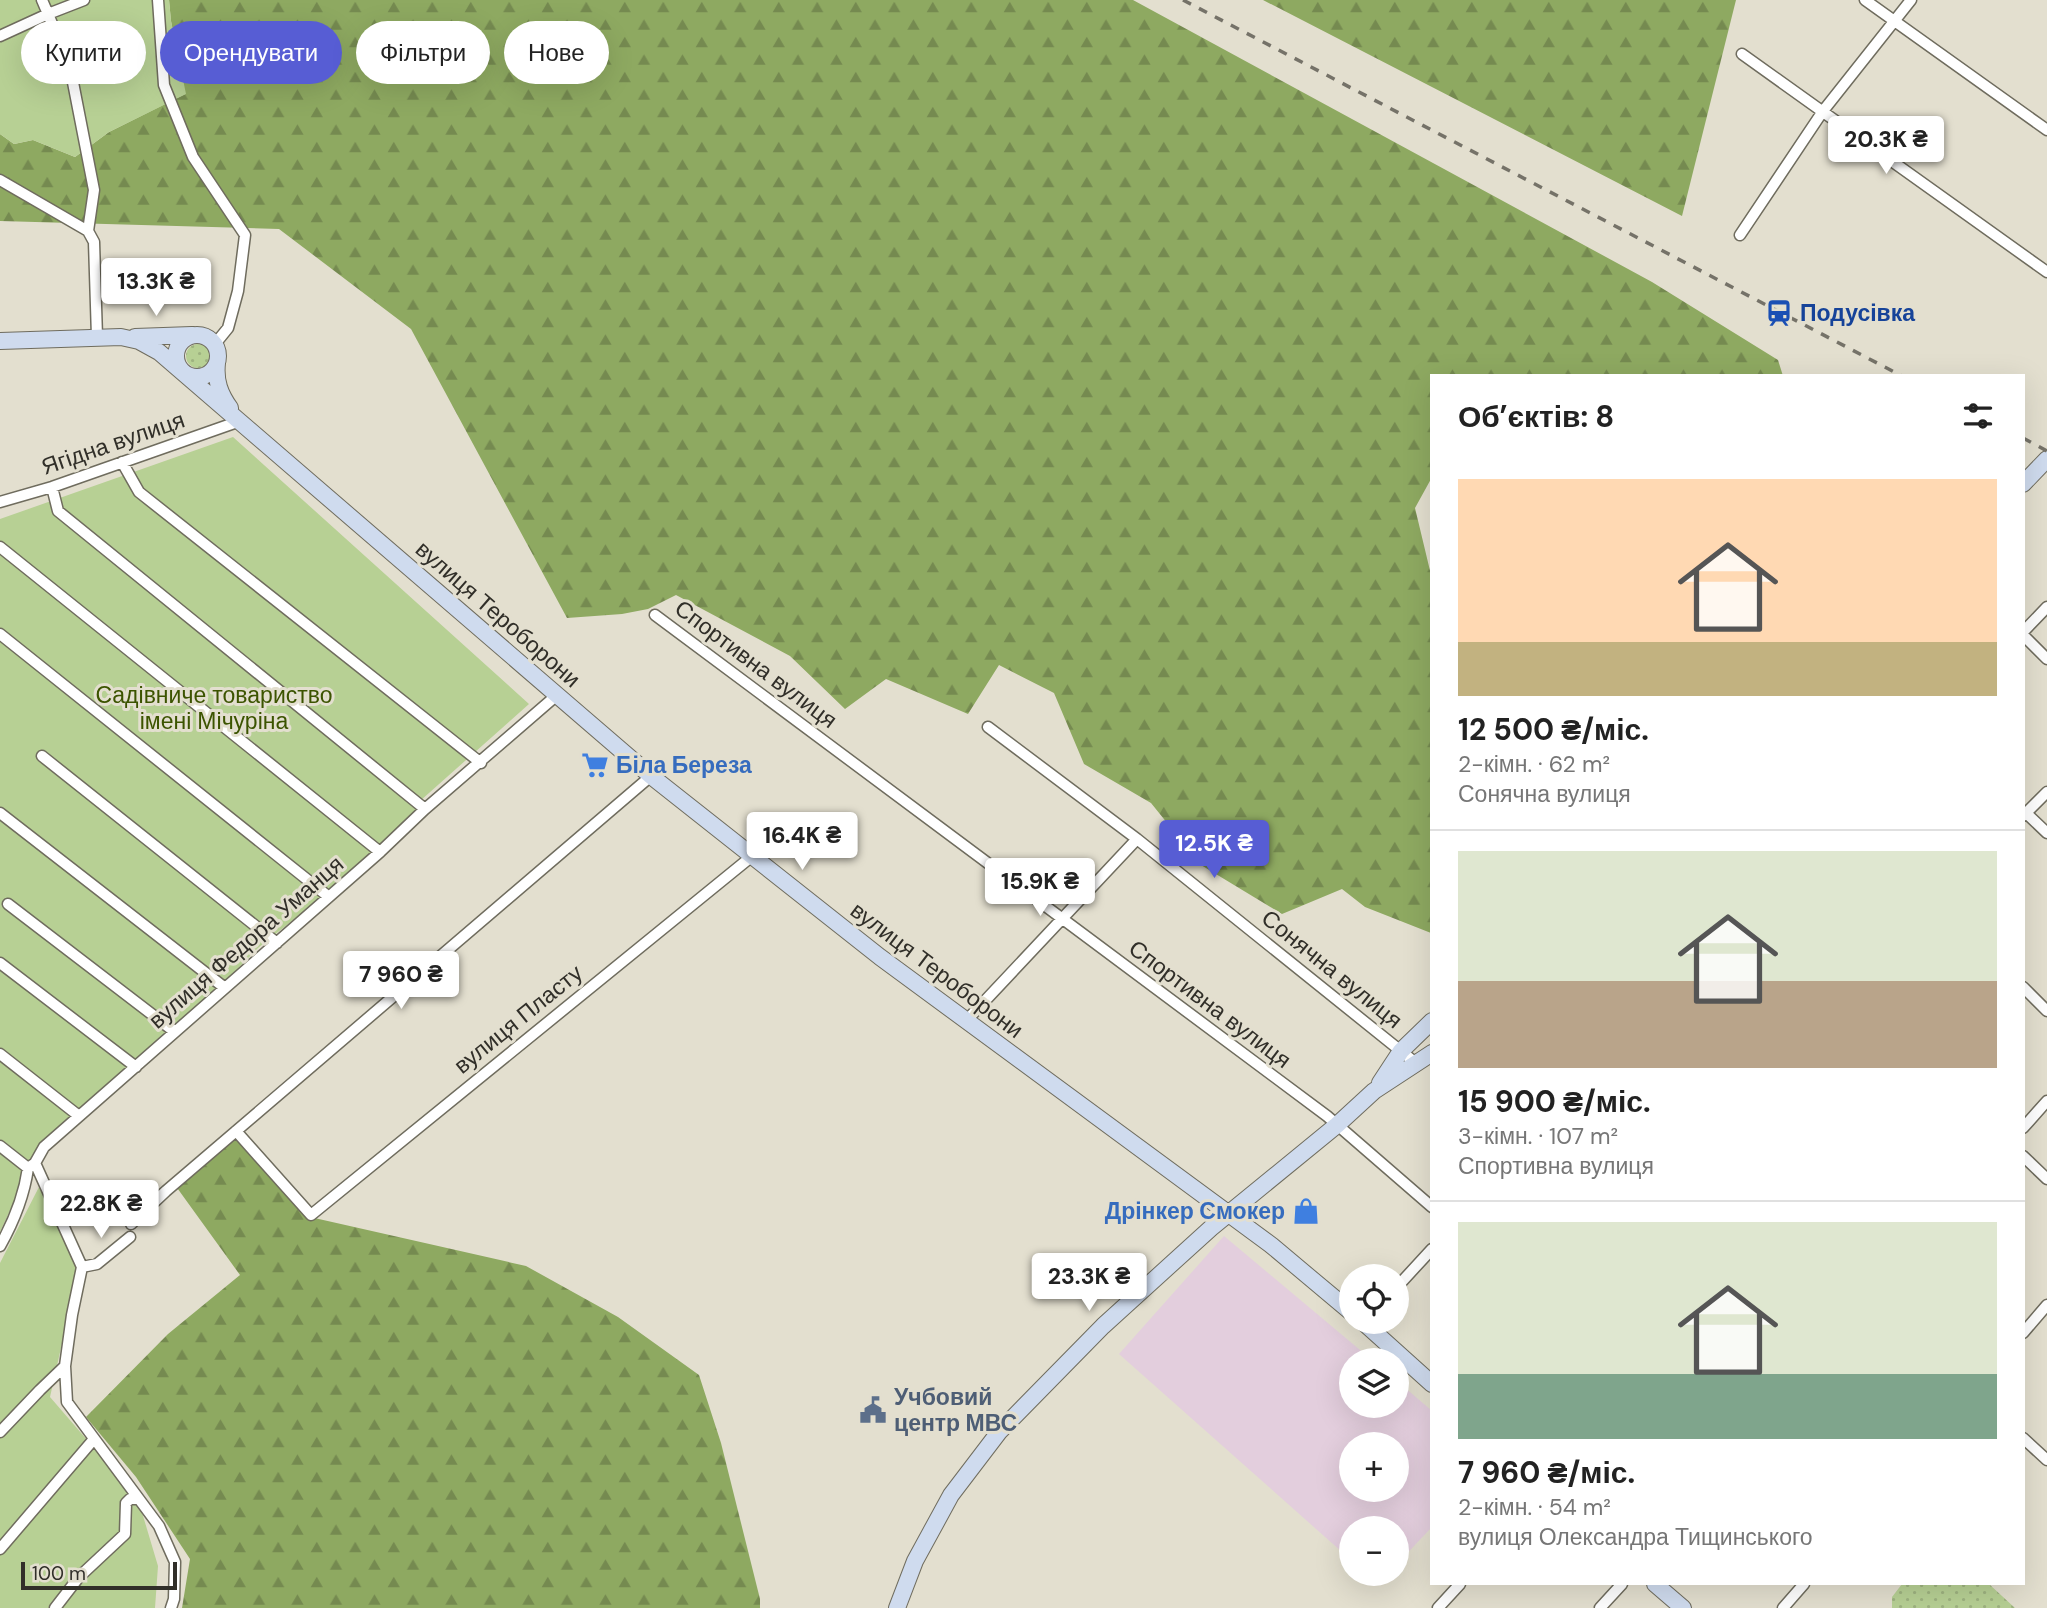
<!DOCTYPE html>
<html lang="uk">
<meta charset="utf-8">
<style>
body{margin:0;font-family:"DM Sans",sans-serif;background:#f6f6f6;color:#222;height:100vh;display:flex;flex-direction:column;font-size:26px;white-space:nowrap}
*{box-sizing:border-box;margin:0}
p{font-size:23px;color:#767676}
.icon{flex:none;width:38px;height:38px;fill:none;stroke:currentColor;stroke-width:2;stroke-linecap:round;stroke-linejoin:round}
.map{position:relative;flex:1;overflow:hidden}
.panel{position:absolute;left:1430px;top:374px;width:595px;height:1211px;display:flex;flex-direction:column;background:#fff;border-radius:0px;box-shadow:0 7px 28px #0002}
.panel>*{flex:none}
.hud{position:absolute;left:21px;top:21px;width:665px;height:63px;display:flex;gap:14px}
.fabs{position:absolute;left:1339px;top:1264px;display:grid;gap:14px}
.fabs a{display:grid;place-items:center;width:70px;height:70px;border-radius:50%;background:#fff;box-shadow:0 7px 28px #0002;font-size:35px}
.scale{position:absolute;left:21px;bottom:18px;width:156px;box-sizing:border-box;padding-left:7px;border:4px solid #312f29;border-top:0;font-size:19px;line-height:24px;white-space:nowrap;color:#312f29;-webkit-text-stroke:5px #e3dfcf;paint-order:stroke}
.price{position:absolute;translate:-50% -60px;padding:0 16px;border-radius:7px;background:#fff;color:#222;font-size:23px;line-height:46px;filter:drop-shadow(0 2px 4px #0008)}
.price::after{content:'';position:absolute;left:50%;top:42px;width:21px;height:16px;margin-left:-10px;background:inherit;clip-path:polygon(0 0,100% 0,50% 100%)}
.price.current{background:#575dd4;color:#fff}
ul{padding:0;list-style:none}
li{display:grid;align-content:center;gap:14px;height:371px;padding:0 28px}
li+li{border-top:2px solid #e0e0e0}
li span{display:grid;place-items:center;height:217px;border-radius:0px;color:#555}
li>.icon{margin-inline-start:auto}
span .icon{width:126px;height:126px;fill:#fffc;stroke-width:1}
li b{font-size:30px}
h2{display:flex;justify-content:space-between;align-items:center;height:84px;padding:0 28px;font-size:30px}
.chip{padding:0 24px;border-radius:32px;background:#fff;box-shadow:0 7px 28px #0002;font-size:24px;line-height:63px}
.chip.current{background:#575dd4;color:#fff}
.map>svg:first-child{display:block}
</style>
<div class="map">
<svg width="2047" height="1608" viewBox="0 0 2047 1608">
<defs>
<pattern id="grass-dots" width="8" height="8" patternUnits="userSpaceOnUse" patternTransform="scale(1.75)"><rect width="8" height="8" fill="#b7d094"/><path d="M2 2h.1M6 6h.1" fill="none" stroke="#9eb380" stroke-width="1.8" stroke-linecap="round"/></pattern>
<pattern id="forest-firs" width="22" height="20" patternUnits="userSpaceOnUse" patternTransform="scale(1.75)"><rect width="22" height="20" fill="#8ea961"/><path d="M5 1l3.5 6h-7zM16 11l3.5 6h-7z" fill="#758a50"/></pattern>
</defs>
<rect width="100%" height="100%" fill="#e3dfcf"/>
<path fill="#e3cedd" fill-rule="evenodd" d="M1224,1236l148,124h-21v45h45l1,-24 34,29v118l-34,36 -1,-36h-45v32l-232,-206zM1351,1444h45v45h-45z"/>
<path fill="url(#grass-dots)" d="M186 356a12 12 0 1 1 24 0a12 12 0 1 1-24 0Z
M1902,1584h87l26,24h-123v-11z"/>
<path fill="url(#forest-firs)" d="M169,0h964l519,282 126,78 5,16h-351l-1,103 -16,29 17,71 -1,354 -66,-26 -23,-18 -60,25 -81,-49 -50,-62 -67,-39 -30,-71 -55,-28 -31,49 -82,-35 -41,30 -55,-53 -114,-61 -28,14 -26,5 -55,4 -156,-289 -132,-100 -279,-8v-87l14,10 19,-4 42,17 34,-25 76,-38 -14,-73z
M1263,0h473l-54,216z
M237,1133l73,84 216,49 92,51 81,58 22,68 39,156v9h-578l8,-49 -54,-82 -50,-60 82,-83 72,-59 -65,-90z"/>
<path fill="#b7d094" d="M0,0h169l2,21 15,73 -77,38 -34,25 -42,-17 -19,4 -14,-10z
M233,437l296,267 -109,97 -1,11 -22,16 -64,60 -75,60 -58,59 -158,134 -42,91v-713z
M39,1187l40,80 -29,130 88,102 20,67 -3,42h-155v-345z"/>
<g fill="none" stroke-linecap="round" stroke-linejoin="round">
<defs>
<path id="minor" d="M84,0l-36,14 22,53 24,123 -6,41
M158,0l6,85 29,72 52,78 -7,56 -10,37 -13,16
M1865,0l182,130
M0,36l48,-22 -6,-14
M1742,54l305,218
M0,180l88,51
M88,231l6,11 3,95
M1740,235l83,-124 88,-111
M122,462l17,30 342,271
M52,487l6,24 367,298
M0,502l52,-15 188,-66
M0,547l380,305
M655,615l672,501 105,91
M2023,632l24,-25
M0,634l329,263
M2023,635l24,24
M988,727l149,112 280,225
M42,756l235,187
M0,813l225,175
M2026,813l21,20
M2023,816l24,-24
M8,904l167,128
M0,963l136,104
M2023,987l24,24
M966,1021l171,-182
M0,1054l79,62
M2023,1128l24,-27
M236,1131l75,84 440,-358
M0,1146l28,22
M2023,1156l24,23
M35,1163l47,104 -10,48 -7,51 2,36 92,124 16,36 -1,37 -3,9
M131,1224l35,-33 485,-415
M0,1246c14,-25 24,-49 28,-78l7,-5 9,-16 336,-295 45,-43 132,-114
M82,1267l15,-3 33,-27
M1396,1288l36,-39
M2023,1333l24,-28
M0,1432l40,-42 25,-24
M2023,1438l24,22
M0,1549l94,-110
M55,1608l24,-31 46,-43 1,-31 4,-4h8
M1438,1608l22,-24
M1600,1608l22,-24
M1783,1608l21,-24"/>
<path id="secondary" d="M176 356a21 21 0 1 1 42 0a21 21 0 1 1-42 0Z
M135,337l57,-2
M0,341l121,-4 18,4 20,11 492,424 229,181 391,288 80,67
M217,363c-2,18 3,31 13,45
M2023,484l24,-25
M1380,1083l21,-32 31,-30
M1362,1321l70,63
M1655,1584l28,24
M897,1608l18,-47 36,-66 48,-63 104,-106 108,-98 126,-103 37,-34 58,-38"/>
</defs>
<use href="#minor" stroke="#6f6c5e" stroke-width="13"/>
<use href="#secondary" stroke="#6f6c5e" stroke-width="18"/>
<use href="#minor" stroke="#fff" stroke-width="10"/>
<use href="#secondary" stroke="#cfdbee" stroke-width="16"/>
<path stroke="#757268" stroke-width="3.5" stroke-dasharray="9 9" stroke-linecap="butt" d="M1183,0l719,376
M2023,438l24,13"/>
</g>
<defs>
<symbol id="station-bare" viewBox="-9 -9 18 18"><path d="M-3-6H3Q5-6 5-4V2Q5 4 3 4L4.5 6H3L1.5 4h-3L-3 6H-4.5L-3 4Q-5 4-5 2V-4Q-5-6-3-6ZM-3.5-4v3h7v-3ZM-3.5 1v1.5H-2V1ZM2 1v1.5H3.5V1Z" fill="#1a4fb4" stroke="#e3dfcf" stroke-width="2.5" paint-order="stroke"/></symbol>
<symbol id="supermarket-bare" viewBox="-9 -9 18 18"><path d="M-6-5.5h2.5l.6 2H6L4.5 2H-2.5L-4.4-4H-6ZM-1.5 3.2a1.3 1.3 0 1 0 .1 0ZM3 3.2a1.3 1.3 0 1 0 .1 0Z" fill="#3f7fe0" stroke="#e3dfcf" stroke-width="2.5" paint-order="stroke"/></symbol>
<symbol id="shop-bare" viewBox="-9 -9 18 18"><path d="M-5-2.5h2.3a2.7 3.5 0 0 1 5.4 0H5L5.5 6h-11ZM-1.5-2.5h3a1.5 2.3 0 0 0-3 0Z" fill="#3f7fe0" stroke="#e3dfcf" stroke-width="2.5" paint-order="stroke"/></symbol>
<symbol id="civic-bare" viewBox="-9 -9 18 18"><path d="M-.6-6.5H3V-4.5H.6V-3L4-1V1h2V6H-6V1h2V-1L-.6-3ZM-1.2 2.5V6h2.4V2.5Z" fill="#5c6f8a" stroke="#e3dfcf" stroke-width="2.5" paint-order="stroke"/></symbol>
</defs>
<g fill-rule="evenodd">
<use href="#station-bare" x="1760" y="294" width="38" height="38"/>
<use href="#supermarket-bare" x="576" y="746" width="38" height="38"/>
<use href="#shop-bare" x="1287" y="1192" width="38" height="38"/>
<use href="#civic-bare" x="854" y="1391" width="38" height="38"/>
</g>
<g text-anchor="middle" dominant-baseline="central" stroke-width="6" stroke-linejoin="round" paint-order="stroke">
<g font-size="23" font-weight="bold" fill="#164399" stroke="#e3dfcf" text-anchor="start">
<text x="1800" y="313">Подусівка</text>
</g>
<g font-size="23" fill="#312f29" stroke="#e3dfcf">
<text transform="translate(113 443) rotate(-19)">Ягідна вулиця</text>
<text transform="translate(498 614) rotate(41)">вулиця Тероборони</text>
<text transform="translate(756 664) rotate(37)">Спортивна вулиця</text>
<text transform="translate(246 942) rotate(-41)">вулиця Федора Уманця</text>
<text transform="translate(1332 969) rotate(39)">Сонячна вулиця</text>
<text transform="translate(937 970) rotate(37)">вулиця Тероборони</text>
<text transform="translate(1210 1004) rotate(37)">Спортивна вулиця</text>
<text transform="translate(518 1019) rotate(-39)">вулиця Пласту</text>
</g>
<g font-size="23" fill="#3c5400" stroke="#e3dfcf">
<text x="214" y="695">Садівниче товариство<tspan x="214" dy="26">імені Мічуріна</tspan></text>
</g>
<g font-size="23" font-weight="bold" fill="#366cbe" stroke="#e3dfcf" text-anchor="start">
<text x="616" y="765">Біла Береза</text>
<text x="1285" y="1211" text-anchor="end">Дрінкер Смокер</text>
</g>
<g font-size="23" font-weight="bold" fill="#4e5e75" stroke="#e3dfcf" text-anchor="start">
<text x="894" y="1397">Учбовий<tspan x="894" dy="26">центр МВС</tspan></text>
</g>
</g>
</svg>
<div class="fabs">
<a><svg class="icon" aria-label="locate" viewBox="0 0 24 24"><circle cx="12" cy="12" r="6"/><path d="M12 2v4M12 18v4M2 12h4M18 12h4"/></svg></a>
<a><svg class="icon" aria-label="layers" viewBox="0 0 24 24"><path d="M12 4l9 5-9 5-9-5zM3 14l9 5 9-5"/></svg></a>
<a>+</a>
<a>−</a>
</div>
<div class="scale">100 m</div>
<b class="price" style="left:1886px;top:176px">20.3K ₴</b>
<b class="price" style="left:156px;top:318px">13.3K ₴</b>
<b class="price" style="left:802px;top:872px">16.4K ₴</b>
<b class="price current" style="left:1214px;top:880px">12.5K ₴</b>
<b class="price" style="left:1040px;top:918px">15.9K ₴</b>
<b class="price" style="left:401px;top:1011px">7 960 ₴</b>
<b class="price" style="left:101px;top:1240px">22.8K ₴</b>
<b class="price" style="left:1089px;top:1313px">23.3K ₴</b>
<div class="hud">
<a class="chip">Купити</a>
<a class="chip current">Орендувати</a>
<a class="chip">Фільтри</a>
<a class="chip">Нове</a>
</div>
<section class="panel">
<h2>Об’єктів: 8<svg class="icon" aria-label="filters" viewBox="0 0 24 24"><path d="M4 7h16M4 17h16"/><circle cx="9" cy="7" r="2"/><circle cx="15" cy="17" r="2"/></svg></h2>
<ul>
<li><span style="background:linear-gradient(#ffd9b3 75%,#c2b280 0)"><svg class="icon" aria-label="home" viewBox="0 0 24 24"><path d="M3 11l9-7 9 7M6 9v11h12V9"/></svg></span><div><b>12 500 ₴/міс.</b><p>2-кімн. · 62 m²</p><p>Сонячна вулиця</p></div></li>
<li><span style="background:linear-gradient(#dfe7d0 60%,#b9a48a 0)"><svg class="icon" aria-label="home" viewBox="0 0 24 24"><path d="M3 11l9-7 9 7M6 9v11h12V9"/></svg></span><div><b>15 900 ₴/міс.</b><p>3-кімн. · 107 m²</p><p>Спортивна вулиця</p></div></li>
<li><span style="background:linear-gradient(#dfe7d0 70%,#7fa58c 0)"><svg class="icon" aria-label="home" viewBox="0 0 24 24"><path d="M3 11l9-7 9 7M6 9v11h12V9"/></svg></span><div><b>7 960 ₴/міс.</b><p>2-кімн. · 54 m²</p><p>вулиця Олександра Тищинського</p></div></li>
</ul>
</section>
</div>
